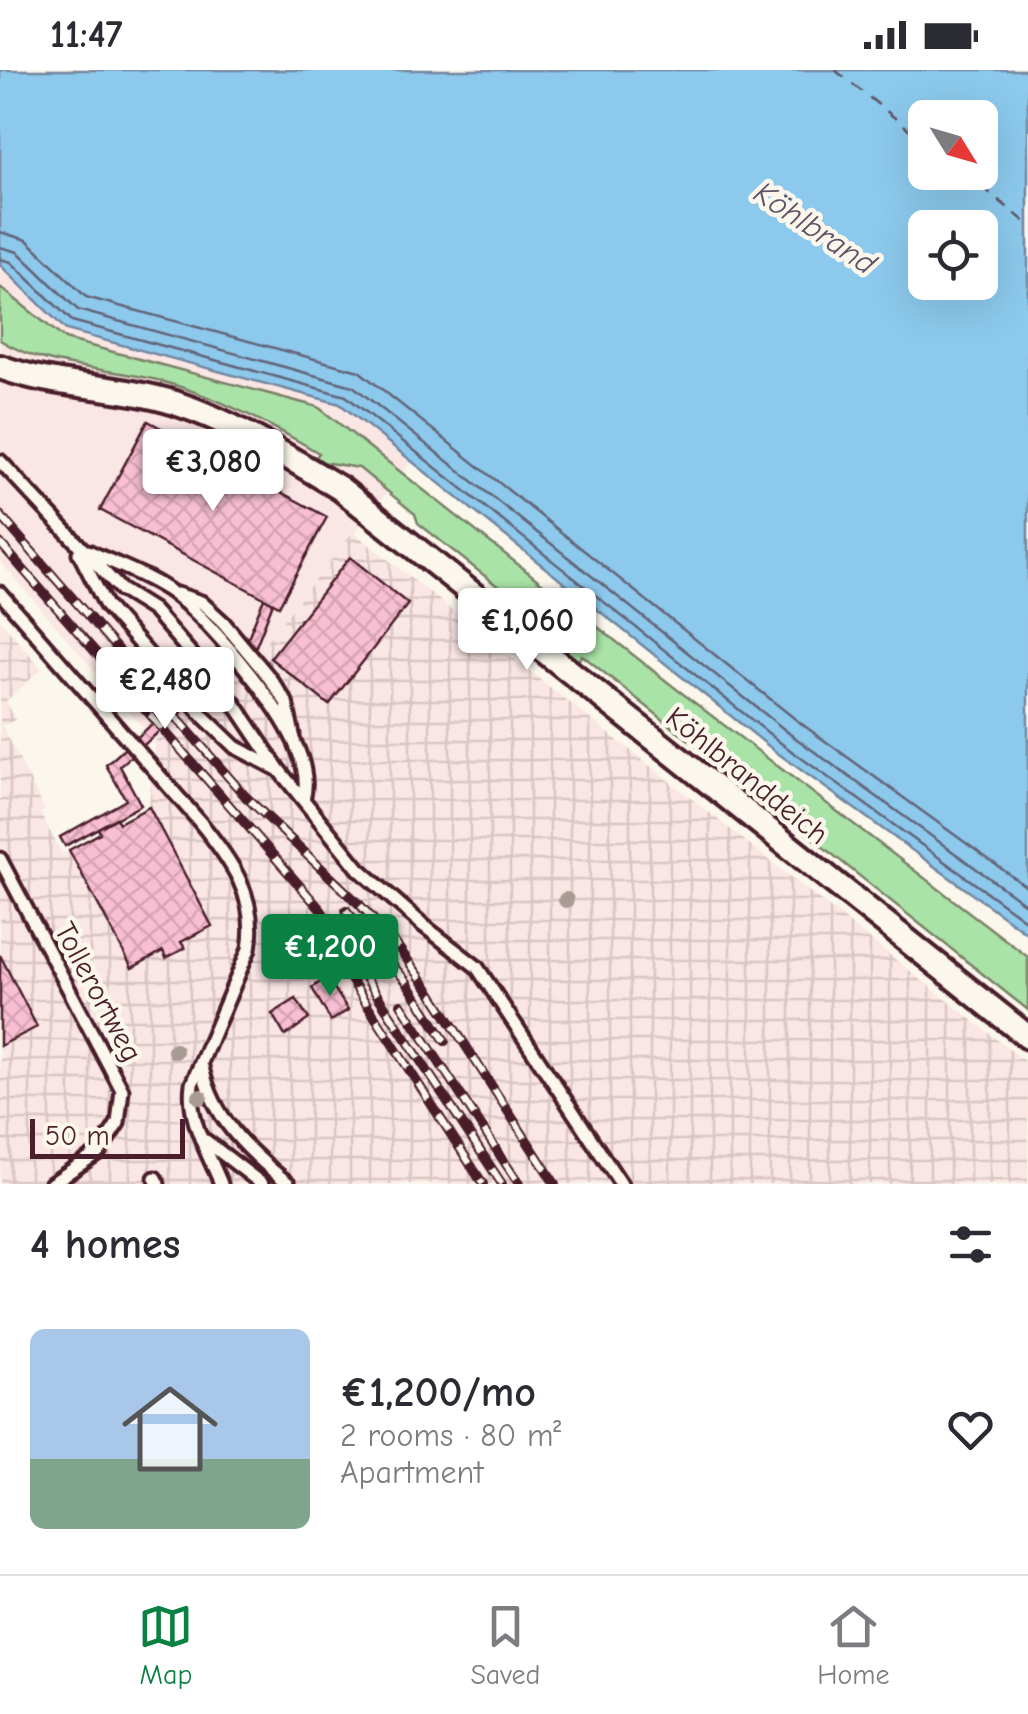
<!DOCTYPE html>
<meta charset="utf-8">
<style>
body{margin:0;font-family:"Comic Neue",sans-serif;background:#f2f2f3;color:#2b2b33;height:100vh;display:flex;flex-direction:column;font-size:38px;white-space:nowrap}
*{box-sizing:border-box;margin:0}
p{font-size:32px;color:#7c7c81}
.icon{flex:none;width:55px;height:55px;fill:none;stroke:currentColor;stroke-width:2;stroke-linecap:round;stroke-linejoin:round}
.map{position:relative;height:1114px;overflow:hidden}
.side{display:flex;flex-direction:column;background:#fff;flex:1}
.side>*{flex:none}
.needle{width:65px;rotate:127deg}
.buttons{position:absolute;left:908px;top:30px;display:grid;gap:20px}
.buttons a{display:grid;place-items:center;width:90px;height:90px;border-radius:15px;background:#fff;box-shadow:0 10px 40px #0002;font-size:50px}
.scale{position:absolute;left:30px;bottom:25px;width:155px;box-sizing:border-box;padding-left:10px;border:5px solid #4a1f2b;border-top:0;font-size:28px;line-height:35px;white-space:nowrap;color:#4a1f2b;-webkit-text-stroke:8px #fbf7ec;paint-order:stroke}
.price{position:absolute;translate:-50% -85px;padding:0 22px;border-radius:10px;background:#fff;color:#222;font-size:32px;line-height:65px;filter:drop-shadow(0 2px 5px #0008)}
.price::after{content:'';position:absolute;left:50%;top:60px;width:30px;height:22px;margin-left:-15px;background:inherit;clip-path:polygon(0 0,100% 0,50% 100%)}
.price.on{background:#0b8043;color:#fff}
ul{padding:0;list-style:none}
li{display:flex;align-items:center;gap:30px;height:250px;padding:0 30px}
li span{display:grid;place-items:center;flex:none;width:280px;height:200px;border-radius:15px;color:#555}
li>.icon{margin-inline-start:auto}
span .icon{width:120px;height:120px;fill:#fffc;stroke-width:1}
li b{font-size:42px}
h2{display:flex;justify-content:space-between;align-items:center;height:120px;padding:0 30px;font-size:42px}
.status{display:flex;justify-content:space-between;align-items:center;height:70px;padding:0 50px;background:#fff;direction:ltr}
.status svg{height:28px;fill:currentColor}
.tab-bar{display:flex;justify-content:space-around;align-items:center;height:140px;border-top:2px solid #e1e1e2;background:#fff;font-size:28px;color:#7c7c81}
.tab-bar a{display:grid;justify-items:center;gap:5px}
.tab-bar .on{color:#0b8043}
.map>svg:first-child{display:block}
</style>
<div class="status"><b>11:47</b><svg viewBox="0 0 49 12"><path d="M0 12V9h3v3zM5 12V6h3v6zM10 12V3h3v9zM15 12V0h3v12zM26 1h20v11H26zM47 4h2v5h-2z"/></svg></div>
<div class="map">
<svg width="1028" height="1114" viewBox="0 0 1028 1114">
<defs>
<pattern id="industrial-grid" width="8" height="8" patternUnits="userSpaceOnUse" patternTransform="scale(2.5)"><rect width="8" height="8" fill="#fae6e4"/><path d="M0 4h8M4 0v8" fill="none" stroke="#d8c5c4"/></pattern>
<pattern id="building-cross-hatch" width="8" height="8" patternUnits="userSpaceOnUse" patternTransform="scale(2.5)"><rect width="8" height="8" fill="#f8bfd2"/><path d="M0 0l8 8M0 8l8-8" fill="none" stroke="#d6a4b4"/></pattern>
</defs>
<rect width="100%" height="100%" fill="#fbf7ec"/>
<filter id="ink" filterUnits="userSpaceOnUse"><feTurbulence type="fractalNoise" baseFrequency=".01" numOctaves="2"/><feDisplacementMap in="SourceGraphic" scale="20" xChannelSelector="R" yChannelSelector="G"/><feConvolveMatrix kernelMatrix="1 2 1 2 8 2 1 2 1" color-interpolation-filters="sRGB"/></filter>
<g filter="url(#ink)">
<path fill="#fae6e4" d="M0,195l66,65 274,74 72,57 -150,186 -107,94 -155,-180z"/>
<path fill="url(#industrial-grid)" d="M353,462l675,532v120h-1028v-564l42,49 -36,32 9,19 -13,6 43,84 -5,3 22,41 38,-21 -2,-5 18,-10 4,5 29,-16 6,-66 107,-94z"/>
<path fill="#aae3a7" stroke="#7a8169" stroke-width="2.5" d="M0,217l65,52 253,68 356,280 354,270v53l-446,-355 -5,7 -48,-41 -19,-25 -92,-73 -3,-9 -56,-46 -36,-6 -7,-5 3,-4c-51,-30 -105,-58 -162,-73 -52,-13 -112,-11 -157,-40z"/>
<path fill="#8cc9ec" stroke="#72859f" stroke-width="2.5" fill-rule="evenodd" d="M0,0h1028v864l-252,-182 -436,-348 -274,-74 -66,-65zM925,48h55v54h-55zM925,158h55v54h-55z"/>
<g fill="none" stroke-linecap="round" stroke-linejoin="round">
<path stroke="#646378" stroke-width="2.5" d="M0,162l27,8 59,57 273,74 440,351 229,166
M0,177l18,5 60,58 275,76 437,348 238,172
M0,189l11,3 61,59 274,75 436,348 246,178"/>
<path stroke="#5e5265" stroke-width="2.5" stroke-dasharray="12 10" stroke-linecap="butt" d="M835,0l90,72
M964,102l64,52"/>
</g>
<path fill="url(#building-cross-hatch)" stroke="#4a1f2b" stroke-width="2.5" d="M148,351l179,96 -48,89 -179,-96z
M350,487l58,47 -79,101 -59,-47z
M264,528l9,5 -17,43 -136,120 21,39 -76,41 -5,-9 66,-37 -20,-35 141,-125z
M149,737l63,119 -31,16 4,6 -19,10 -3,-7 -31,17 -63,-118 31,-17 -2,-5 18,-10 3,5z
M0,885l37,72 -37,19z
M327,907l21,33 -17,11 -19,-33z
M296,929l13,20 -24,17 -13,-22z"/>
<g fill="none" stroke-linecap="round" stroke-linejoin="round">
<defs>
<path id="lane" d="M0,391l121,129 32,20 81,93 45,67 80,99 65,57 53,41 144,217
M88,481c27,13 59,24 83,41 37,26 104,108 123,149 9,19 15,39 9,59
M79,483l27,53 99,112 30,29 44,23
M0,523l199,228c32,39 59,76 50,128l-57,135c-5,35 16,68 29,100
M177,524l24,8 22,20 45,54 18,26 7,33
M0,789l122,231 -4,33 -19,29 -48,32
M202,997c11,52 46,84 87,117
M206,1071l56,43
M155,1108l3,6"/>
<path id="street" d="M0,297c56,21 118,18 175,36 59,19 113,54 166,86l687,548"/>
</defs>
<use href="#lane" stroke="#4a1f2b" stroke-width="19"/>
<use href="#street" stroke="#4a1f2b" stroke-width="30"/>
<use href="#lane" stroke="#fbf7ec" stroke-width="11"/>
<use href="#street" stroke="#fbf7ec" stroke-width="22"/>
<defs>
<path id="rail" d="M0,445l246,282 114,108 35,38 36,49 124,192
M0,473l321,367 181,274
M346,840l60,71 39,60
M315,854l168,260
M401,934l118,180"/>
</defs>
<use href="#rail" stroke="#4a1f2b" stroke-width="10"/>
<use href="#rail" stroke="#fbf7ec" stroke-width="6" stroke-dasharray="19" stroke-linecap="butt"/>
</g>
<g fill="#a79b93">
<circle cx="566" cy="830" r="8"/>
<circle cx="175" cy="981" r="8"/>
<circle cx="200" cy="1027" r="8"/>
</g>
</g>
<g text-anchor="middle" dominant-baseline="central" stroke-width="9" stroke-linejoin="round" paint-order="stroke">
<g font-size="30" fill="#4a1f2b" stroke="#fbf7ec">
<text transform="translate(747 706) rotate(39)">Köhlbranddeich</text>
<text transform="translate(98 922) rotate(62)">Tollerortweg</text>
</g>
<g font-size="32" font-style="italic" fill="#5e5265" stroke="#fbf7ec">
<text transform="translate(815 158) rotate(34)">Köhlbrand</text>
</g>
</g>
</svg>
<div class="buttons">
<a><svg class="needle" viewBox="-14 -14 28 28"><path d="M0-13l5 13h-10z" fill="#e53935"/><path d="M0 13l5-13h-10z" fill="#7c7c81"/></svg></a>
<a><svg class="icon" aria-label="locate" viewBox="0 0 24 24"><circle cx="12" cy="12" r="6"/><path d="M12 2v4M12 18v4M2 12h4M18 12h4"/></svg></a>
</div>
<div class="scale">50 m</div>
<b class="price" style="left:213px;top:444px">€3,080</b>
<b class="price" style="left:527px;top:603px">€1,060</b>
<b class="price" style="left:165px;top:662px">€2,480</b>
<b class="price on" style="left:330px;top:929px">€1,200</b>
</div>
<section class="side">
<h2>4 homes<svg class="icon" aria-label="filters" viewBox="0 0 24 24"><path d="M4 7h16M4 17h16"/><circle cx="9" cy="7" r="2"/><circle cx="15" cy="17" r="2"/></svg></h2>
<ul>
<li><span style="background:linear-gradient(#a9c7e8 65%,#7fa58c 0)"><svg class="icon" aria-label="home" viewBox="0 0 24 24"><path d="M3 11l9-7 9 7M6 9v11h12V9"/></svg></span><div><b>€1,200/mo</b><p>2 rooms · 80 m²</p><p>Apartment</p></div><svg class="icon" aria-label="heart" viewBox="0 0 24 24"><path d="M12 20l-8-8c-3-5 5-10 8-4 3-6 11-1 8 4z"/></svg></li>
</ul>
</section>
<nav class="tab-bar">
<a class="on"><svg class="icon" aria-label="map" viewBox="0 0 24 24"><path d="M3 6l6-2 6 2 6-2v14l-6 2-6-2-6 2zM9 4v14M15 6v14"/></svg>Map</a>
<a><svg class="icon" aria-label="saved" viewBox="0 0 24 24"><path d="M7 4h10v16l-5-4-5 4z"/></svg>Saved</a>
<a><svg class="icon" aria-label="home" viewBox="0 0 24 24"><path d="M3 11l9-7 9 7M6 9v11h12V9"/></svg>Home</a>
</nav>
